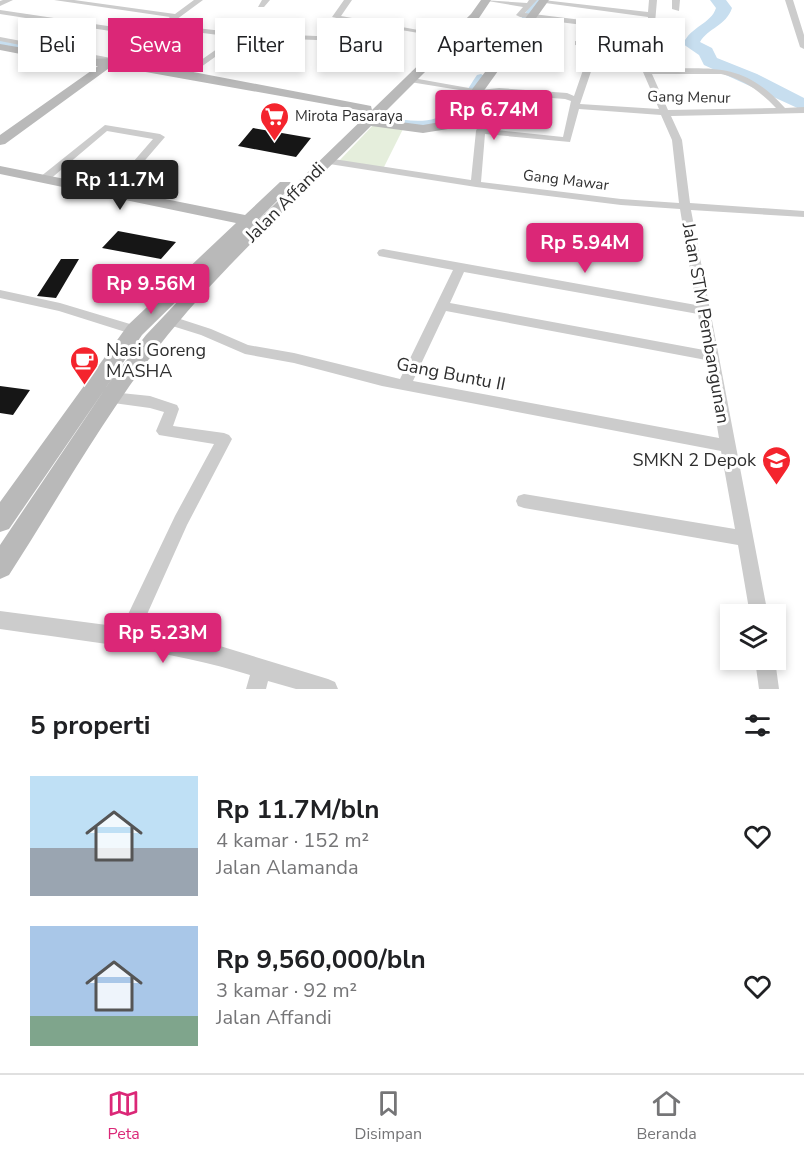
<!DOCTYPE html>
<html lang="id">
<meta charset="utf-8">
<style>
body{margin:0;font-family:"Nunito Sans",sans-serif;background:#f2f2f2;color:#202124;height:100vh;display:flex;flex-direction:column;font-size:22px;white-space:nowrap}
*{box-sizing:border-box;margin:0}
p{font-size:20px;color:#757577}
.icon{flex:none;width:33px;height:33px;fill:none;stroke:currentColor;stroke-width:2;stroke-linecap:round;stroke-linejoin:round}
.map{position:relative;height:689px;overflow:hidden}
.sheet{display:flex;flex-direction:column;background:#fff;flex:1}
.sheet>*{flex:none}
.banner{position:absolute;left:18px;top:18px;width:768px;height:54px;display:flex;gap:12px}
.buttons{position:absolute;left:720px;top:604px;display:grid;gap:12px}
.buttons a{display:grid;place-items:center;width:66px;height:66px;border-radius:0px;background:#fff;box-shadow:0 3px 9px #0003;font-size:30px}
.price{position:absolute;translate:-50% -51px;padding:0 14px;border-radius:6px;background:#db2777;color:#fff;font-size:20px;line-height:39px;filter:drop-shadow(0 2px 3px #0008)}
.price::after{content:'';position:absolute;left:50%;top:36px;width:18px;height:14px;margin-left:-9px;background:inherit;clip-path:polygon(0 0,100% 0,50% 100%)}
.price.active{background:#222;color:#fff}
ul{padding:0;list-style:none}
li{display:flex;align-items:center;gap:18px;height:150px;padding:0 30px}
li span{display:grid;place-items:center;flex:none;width:168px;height:120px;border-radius:0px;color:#555}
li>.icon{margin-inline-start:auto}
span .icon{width:72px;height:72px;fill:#fffc;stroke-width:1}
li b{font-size:26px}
h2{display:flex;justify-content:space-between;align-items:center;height:72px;padding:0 30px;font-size:26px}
.pill{padding:0 21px;border-radius:0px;background:#fff;box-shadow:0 3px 9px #0003;font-size:21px;line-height:54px}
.pill.active{background:#db2777;color:#fff}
.menu{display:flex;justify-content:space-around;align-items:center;height:84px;border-top:2px solid #e0e0e0;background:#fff;font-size:16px;color:#757577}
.menu a{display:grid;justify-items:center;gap:3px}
.menu .active{color:#db2777}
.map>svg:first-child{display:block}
</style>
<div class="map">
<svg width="804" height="689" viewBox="0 0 804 689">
<rect width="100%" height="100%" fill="#fff"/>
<path fill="#e5eedc" d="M377,121l27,6 -21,42 -45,-7z"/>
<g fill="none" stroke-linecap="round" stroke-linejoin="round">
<path fill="#c7deef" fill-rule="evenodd" d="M535,0h9l-39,52h-6v-4z
M0,40l99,17 5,3 -5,3 -99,-17z
M481,74l5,3c-27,42 -41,58 -94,47 -11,-2 -27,-4 -36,-11l6,-3c28,7 66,21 90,-1 11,-9 17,-23 25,-34z"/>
<path fill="#c7deef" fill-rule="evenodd" d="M710,0h16l6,8c-6,18 -24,20 -32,34l12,6 5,10 40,16 47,24v13l-100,-46 -5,-10 -16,-11c8,-18 28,-20 33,-36z"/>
</g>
<path fill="#161616" d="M378,46l18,3 -25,23 -19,-4z
M253,128l58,10 -15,19 -58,-11z
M118,231l58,11 -15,17 -59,-11z
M61,259h18l-23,39 -19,-2z
M0,386l30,4 -17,25 -13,-2z"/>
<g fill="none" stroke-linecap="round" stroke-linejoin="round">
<path fill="#ccc" fill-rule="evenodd" d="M3,0h10l-13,6v-5z
M54,0h20l101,14 19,-14h9l-34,25 72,8 100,4 9,-2 14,-11 -32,-7 12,-17h8l-11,16 105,19 -4,2 -70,-12 -17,14 -14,2 -98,-4 -56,40 -4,-3 1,-2 50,-35 -70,-9 -57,39 -4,-2 3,-3 -106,-21v-4l111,21 32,-22 -143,-22v-4l148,22 22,-15z
M262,0h8l-6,7h-6z
M482,0l45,3 2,-3h8l-12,13 122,15 1,-11 -110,-15 5,-2 105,12 1,-12h8l-6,69c59,0 91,-9 134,39l19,-1v6l-133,3 11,24 8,63 114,8v6l-113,-7 77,405h-18l-12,-70 -214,-37 -6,-2 -2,-5 2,-5 6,-2 211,35 -14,-78 -339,-65 -88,-23 -49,-9 -44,-19 -35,-11 -2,-3 7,-5 40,13 37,16 46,8 106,26 53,-109 -74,-14 -2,-3 2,-3 4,-1 313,56 -16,-96 -59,-4 -145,-18 -153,-24v-4l4,-1 144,22 5,-49 14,-36 -80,-13 -3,-1v-4l73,13 19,-2 68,5 7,3 17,-49 -16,-2v-4l70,9 1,-17 -126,-16 -4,-2 7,-8zM599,48l45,7 -1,17 16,37 -79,-5zM652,74h69c22,5 39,17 55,34l-108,2zM499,94l66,5 6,2 -8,36 -76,-8zM579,109l82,6 11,25 7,63 -58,-4 -140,-17 4,-48 85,8zM464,272l234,42 6,36 -254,-47zM446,311l260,49 13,78 -306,-57z
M672,0h8l-1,11 -7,-2z
M785,0h8l11,35v14l-4,-2z
M105,125l55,9 5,3 -49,57 -4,1 -5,-3 46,-53 -46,-8 -59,50h-8v-4z
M0,290l60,13 80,24 2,3 -7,5 -76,-24 -59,-13z
M111,392l39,4 27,9 2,4 -6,17 51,7 5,2 3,4 -45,86 -47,105 80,16 108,33 7,3 3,7h-42l-28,-8 -2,8h-20l4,-14c-81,-25 -166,-34 -250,-46v-18l122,16 53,-111 39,-72 -55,-9 -3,-4 8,-19 -14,-4 -44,-6 -2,-4 2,-4z
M755,660h20l4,29h-20z"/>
<path fill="#b9b9b9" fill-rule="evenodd" d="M481,0h10l-12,18 -101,101 45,6 17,-3 16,-8 17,-26 66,-88h10l-66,92 -17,28 -18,9 -25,4 -52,-7c-70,70 -152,143 -212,220 -56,72 -101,153 -150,229l-9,4v-34l109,-162 37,-48 53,-56 -57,56 -133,194 -9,3v-30l128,-177 108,-102 -236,-49v-8l245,49 35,-33h10l3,3 -44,44 121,-117 -258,-46 -107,78 -5,1v-10l98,-69 -11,1 -87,-17v-6l87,15 33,-1 246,47 5,1 1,4 99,-96z"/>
</g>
<defs>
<symbol id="supermarket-pin" viewBox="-11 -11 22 30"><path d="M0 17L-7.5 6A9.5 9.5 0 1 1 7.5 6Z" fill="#f4242d" stroke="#fff"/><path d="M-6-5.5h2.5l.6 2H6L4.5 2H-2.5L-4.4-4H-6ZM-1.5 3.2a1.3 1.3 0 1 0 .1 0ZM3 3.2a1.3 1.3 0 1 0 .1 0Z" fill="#fff"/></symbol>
<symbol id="cafe-pin" viewBox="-11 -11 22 30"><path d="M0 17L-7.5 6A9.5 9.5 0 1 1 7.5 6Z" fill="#f4242d" stroke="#fff"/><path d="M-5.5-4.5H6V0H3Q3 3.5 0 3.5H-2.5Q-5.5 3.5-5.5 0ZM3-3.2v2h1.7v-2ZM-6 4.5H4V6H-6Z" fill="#fff"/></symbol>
<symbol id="school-pin" viewBox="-11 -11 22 30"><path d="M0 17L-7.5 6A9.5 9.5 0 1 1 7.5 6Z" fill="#f4242d" stroke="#fff"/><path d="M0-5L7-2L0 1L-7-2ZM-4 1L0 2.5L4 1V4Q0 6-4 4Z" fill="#fff"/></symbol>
</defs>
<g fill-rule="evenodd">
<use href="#supermarket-pin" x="258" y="100" width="33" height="45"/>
<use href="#cafe-pin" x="68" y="344" width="33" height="45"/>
<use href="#school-pin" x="760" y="444" width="33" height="45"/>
</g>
<g text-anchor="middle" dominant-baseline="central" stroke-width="6" stroke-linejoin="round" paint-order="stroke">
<g font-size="15" fill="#2f2f2f" stroke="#fff">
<text transform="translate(689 97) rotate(1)">Gang Menur</text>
<text transform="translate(566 180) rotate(7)">Gang Mawar</text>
</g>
<g font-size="15" fill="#2f2f2f" stroke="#fff" text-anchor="start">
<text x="295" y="116">Mirota Pasaraya</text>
</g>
<g font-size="18" fill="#2f2f2f" stroke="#fff">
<text transform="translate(285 202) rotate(-45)">Jalan Affandi</text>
<text transform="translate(706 323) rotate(80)">Jalan STM Pembangunan</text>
<text transform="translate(451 374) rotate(11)">Gang Buntu II</text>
</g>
<g font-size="18" fill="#2f2f2f" stroke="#fff" text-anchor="start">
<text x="106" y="350">Nasi Goreng<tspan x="106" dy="21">MASHA</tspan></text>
<text x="756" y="460" text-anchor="end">SMKN 2 Depok</text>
</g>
</g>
</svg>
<div class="buttons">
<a><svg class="icon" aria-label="layers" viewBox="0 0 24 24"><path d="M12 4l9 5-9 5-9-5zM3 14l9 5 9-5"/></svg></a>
</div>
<b class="price" style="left:494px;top:141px">Rp 6.74M</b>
<b class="price active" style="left:120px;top:211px">Rp 11.7M</b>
<b class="price" style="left:585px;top:274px">Rp 5.94M</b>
<b class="price" style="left:151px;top:315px">Rp 9.56M</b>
<b class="price" style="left:163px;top:664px">Rp 5.23M</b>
<div class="banner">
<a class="pill">Beli</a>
<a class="pill active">Sewa</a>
<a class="pill">Filter</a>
<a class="pill">Baru</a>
<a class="pill">Apartemen</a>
<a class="pill">Rumah</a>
</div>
</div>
<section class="sheet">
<h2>5 properti<svg class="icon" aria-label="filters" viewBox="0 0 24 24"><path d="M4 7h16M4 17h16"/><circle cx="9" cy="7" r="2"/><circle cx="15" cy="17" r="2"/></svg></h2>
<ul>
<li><span style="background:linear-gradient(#bfe0f5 60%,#9aa5b1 0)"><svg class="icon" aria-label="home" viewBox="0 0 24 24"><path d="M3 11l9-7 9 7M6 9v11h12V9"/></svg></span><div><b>Rp 11.7M/bln</b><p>4 kamar · 152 m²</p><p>Jalan Alamanda</p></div><svg class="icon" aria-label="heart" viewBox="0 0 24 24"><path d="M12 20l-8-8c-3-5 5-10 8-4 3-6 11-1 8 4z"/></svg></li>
<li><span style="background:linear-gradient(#a9c7e8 75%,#7fa58c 0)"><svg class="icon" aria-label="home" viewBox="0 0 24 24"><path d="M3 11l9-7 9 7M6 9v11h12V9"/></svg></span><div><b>Rp 9,560,000/bln</b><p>3 kamar · 92 m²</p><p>Jalan Affandi</p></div><svg class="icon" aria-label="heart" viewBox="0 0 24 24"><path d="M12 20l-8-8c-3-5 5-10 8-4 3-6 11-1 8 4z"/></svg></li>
</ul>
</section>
<nav class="menu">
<a class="active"><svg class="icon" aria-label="map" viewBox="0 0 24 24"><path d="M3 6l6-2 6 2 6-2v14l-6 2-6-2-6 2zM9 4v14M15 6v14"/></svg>Peta</a>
<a><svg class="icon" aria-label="saved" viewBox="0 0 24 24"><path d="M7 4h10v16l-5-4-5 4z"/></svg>Disimpan</a>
<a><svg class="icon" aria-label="home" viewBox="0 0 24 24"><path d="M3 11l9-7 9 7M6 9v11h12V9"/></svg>Beranda</a>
</nav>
